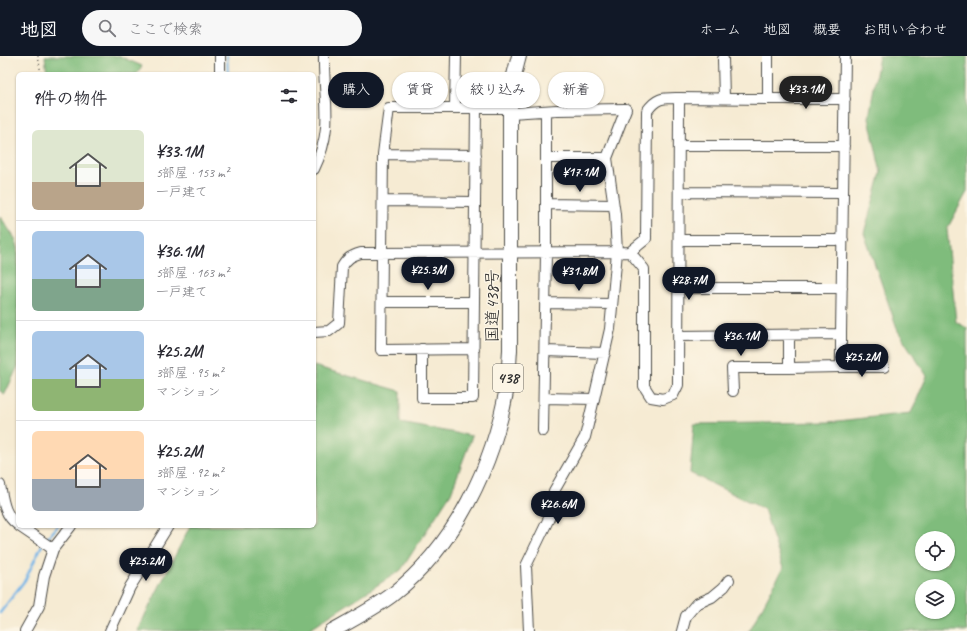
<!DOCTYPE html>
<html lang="ja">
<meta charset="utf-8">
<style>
body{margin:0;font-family:Caveat,"Klee One",sans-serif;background:#f7f7f7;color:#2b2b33;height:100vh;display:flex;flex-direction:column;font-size:15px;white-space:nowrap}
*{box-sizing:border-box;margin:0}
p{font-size:13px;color:#7c7c81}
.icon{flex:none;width:22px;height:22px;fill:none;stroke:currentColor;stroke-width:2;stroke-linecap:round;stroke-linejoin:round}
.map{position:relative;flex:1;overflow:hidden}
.side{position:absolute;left:16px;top:16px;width:300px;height:456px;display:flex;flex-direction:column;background:#fff;border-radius:6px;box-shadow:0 1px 3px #0004}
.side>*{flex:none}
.top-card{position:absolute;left:328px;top:16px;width:380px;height:36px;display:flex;gap:8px}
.tools{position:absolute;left:915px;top:475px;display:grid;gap:8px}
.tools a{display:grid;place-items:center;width:40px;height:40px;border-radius:50%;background:#fff;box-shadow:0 1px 3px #0004;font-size:20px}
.price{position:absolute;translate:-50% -34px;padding:0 9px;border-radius:14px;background:#111827;color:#fff;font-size:13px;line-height:26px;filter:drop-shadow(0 1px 2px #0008)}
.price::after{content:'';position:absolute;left:50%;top:24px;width:12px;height:9px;margin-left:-6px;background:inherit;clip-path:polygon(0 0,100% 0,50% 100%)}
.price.current{background:#222;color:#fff}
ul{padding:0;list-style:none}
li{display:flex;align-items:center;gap:12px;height:100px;padding:0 16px}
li+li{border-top:1px solid #e1e1e2}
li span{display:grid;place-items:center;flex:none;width:112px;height:80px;border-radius:6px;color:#555}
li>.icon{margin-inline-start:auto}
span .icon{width:48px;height:48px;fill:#fffc;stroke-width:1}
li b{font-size:17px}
h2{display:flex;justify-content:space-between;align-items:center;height:48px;padding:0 16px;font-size:17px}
.pill{padding:0 14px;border-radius:18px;background:#fff;box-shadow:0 1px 3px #0004;font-size:14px;line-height:36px}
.pill.current{background:#111827;color:#fff}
header{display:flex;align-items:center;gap:24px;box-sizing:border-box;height:56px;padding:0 20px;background:#111827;color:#fff}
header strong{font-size:19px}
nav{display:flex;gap:22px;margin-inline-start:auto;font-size:14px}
.search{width:280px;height:36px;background:#f7f7f7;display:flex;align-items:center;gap:10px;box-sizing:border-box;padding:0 14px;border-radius:22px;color:#7c7c81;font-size:15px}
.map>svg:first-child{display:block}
</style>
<header>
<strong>地図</strong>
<div class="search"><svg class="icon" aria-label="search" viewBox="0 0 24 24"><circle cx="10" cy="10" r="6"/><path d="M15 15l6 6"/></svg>ここで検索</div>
<nav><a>ホーム</a><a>地図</a><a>概要</a><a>お問い合わせ</a></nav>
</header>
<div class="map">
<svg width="967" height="575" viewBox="0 0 967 575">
<rect width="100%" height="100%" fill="#fcf5e5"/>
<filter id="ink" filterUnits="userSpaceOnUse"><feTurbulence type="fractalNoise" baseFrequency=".025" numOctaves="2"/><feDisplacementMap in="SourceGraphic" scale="8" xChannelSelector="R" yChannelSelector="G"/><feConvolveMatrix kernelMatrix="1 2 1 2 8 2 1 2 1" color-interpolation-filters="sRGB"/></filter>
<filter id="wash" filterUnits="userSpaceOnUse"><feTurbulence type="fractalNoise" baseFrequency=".012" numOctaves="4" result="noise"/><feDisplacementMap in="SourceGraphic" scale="16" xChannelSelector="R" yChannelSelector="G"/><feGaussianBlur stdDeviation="0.9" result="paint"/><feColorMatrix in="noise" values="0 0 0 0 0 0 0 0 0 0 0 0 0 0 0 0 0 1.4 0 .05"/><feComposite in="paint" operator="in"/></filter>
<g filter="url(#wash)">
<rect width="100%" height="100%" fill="#f6ebd3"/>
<path fill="#7fbc7b" stroke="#557453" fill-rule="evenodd" d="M45,0h74l23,10 -5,8h-90z
M879,0h88v136l-20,37 9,93 11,6v289h-2l2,14h-219l2,-1 33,-62 -19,-59 -74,-36 4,-49 135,-2 82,-9 16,-37 -29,-45 -34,-98 17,-60 -12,-55zM922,482h26v26h-26zM922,530h26v26h-26z
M0,160l16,24 2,8v118l-13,28 -5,-3z
M314,310l86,25v32l72,13 -21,57 -50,77 -95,61h-169l53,-105h124z"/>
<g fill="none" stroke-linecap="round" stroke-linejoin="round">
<path stroke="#73b5e8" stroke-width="2.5" d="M227,0l1,18
M45,485l13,-15
M0,557l25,-33 17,-35"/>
</g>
</g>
<g filter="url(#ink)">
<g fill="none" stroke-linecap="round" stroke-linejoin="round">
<defs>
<path id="minor" d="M723,3l1,39
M220,18v-18
M679,42l89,1v-43
M768,43h77
M455,51l1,-51
M511,57l46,-3 69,-1 -19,49 8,56 2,38 -7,77 -16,70 -50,-1
M679,90h165
M383,98l93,1
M546,102h61
M314,113c21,-43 9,-69 10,-113
M679,136l164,1
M383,145l92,1
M546,148l67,1
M679,184h164
M678,232h164
M382,246h92
M545,247l67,1
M314,276l15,-1 10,-8 3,-56c5,-9 9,-11 19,-14l269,-1 14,17v117l7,11 12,2 10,-4 5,-10 1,-287c-16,0 -22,-1 -32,13l-1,128 -16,13
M789,279v33l52,-1v-33
M678,280l163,-2 4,-278
M422,293v49h51l3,-290
M474,293l-93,1 2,-196 6,-46h121
M545,295l60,2
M841,311h43
M733,335l-1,-23h57
M543,375l3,-178v-142
M0,429c3,16 4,30 18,40
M19,470l34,23
M25,575l14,-25 5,-30 9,-27 18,-23
M110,575l20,-44 38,-61
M529,575l-3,-65 26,-54 2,-21 31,-54 9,-38
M682,575l4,-15 10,-12 16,-7 12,-10 5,-7"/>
<path id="highway" d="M332,575c20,-11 41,-22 60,-36 63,-49 102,-130 115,-208 2,-12 2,-25 3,-37v-242l2,-25 7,-27"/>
</defs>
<use href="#minor" stroke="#494844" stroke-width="12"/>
<use href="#highway" stroke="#494844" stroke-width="16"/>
<path stroke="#494844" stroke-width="1.5" stroke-dasharray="1 3" stroke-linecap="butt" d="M38,0l3,18"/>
<use href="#minor" stroke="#fff" stroke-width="10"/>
<use href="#highway" stroke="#fff" stroke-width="14"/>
</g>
</g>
<g text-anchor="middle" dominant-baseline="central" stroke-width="3" stroke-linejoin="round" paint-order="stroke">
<rect fill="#fcf5e5" stroke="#6a6863" stroke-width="1" x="493" y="308" width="30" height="28" rx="3"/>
<g font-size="16" font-weight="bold" fill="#2b2b2b">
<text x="508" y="322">438</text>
</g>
<g font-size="17" fill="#2b2b2b" stroke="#fcf5e5">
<text transform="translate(492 250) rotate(-90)">国道438号</text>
</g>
</g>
</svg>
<div class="tools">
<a><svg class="icon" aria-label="locate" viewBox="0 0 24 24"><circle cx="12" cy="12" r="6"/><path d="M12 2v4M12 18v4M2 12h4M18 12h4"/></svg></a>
<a><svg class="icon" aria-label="layers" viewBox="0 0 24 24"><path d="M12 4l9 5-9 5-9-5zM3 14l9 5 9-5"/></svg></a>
</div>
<b class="price current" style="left:806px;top:54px">¥33.1M</b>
<b class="price" style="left:580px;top:137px">¥17.1M</b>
<b class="price" style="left:428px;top:235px">¥25.3M</b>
<b class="price" style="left:579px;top:236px">¥31.8M</b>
<b class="price" style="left:689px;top:245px">¥28.7M</b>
<b class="price" style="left:741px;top:301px">¥36.1M</b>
<b class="price" style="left:862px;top:322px">¥25.2M</b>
<b class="price" style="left:558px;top:469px">¥26.6M</b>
<b class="price" style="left:146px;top:526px">¥25.2M</b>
<div class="top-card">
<a class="pill current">購入</a>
<a class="pill">賃貸</a>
<a class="pill">絞り込み</a>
<a class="pill">新着</a>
</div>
<section class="side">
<h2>9件の物件<svg class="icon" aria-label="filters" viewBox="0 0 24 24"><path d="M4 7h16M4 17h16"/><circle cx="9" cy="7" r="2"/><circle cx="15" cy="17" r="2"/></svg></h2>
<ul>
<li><span style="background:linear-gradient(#dfe7d0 65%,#b9a48a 0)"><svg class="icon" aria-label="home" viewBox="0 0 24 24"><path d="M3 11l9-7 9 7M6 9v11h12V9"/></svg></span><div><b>¥33.1M</b><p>5部屋 · 153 m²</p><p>一戸建て</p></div></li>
<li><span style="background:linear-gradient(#a9c7e8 60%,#7fa58c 0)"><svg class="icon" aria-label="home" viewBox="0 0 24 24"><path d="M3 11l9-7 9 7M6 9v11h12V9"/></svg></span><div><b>¥36.1M</b><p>5部屋 · 163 m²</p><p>一戸建て</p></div></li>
<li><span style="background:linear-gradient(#a9c7e8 60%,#8fb573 0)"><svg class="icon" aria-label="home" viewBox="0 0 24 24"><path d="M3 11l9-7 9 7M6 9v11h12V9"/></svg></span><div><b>¥25.2M</b><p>3部屋 · 95 m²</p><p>マンション</p></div></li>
<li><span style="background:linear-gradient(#ffd9b3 60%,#9aa5b1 0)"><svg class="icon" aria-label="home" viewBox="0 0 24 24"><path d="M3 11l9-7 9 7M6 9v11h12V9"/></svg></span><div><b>¥25.2M</b><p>3部屋 · 92 m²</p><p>マンション</p></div></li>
</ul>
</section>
</div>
